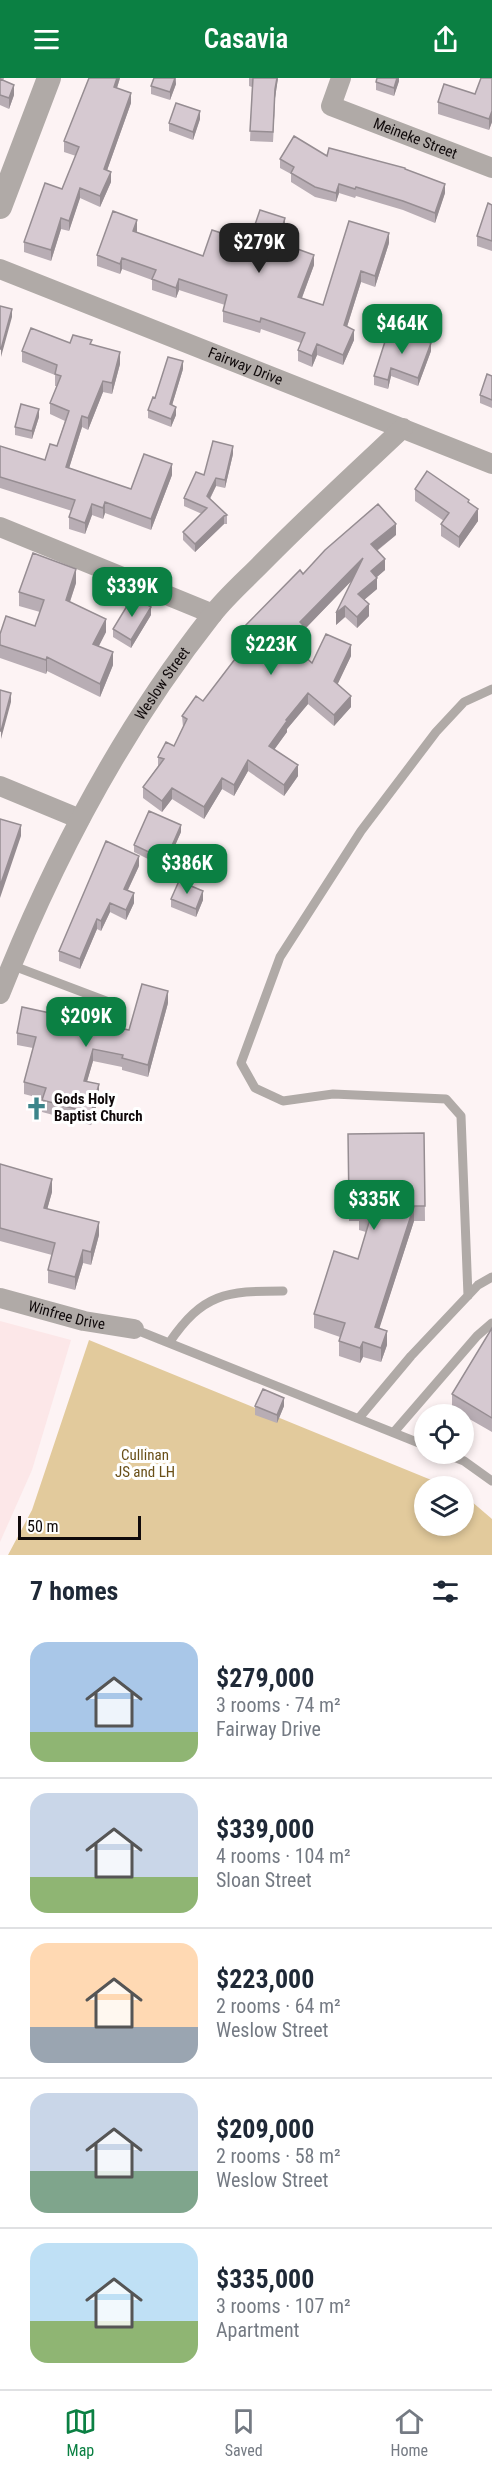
<!DOCTYPE html>
<meta charset="utf-8">
<style>
body{margin:0;font-family:"Roboto Condensed",sans-serif;background:#f6f6f7;color:#1f2937;height:100vh;display:flex;flex-direction:column;font-size:22px;white-space:nowrap}
*{box-sizing:border-box;margin:0}
p{font-size:20px;color:#747a83}
.icon{flex:none;width:33px;height:33px;fill:none;stroke:currentColor;stroke-width:2;stroke-linecap:round;stroke-linejoin:round}
.map{position:relative;height:1477px;overflow:hidden}
.details{display:flex;flex-direction:column;background:#fff;flex:1}
.details>*{flex:none}
.controls{position:absolute;left:414px;top:1326px;display:grid;gap:12px}
.controls a{display:grid;place-items:center;width:60px;height:60px;border-radius:50%;background:#fff;box-shadow:0 3px 9px #0003;font-size:30px}
.scale{position:absolute;left:18px;bottom:15px;width:123px;box-sizing:border-box;padding-left:6px;border:3px solid #100a0b;border-top:0;font-size:16px;line-height:21px;white-space:nowrap;color:#100a0b;-webkit-text-stroke:4px #fff;paint-order:stroke}
.price{position:absolute;translate:-50% -51px;padding:0 14px;border-radius:12px;background:#0b8043;color:#fff;font-size:20px;line-height:39px;filter:drop-shadow(0 2px 3px #0008)}
.price::after{content:'';position:absolute;left:50%;top:36px;width:18px;height:14px;margin-left:-9px;background:inherit;clip-path:polygon(0 0,100% 0,50% 100%)}
.price.on{background:#222;color:#fff}
ul{padding:0;list-style:none}
li{display:flex;align-items:center;gap:18px;height:150px;padding:0 30px}
li+li{border-top:2px solid #e0e1e3}
li span{display:grid;place-items:center;flex:none;width:168px;height:120px;border-radius:18px;color:#555}
li>.icon{margin-inline-start:auto}
span .icon{width:72px;height:72px;fill:#fffc;stroke-width:1}
li b{font-size:26px}
h2{display:flex;justify-content:space-between;align-items:center;height:72px;padding:0 30px;font-size:26px}
header{display:flex;justify-content:space-between;align-items:center;height:78px;padding:0 30px;background:#0b8043;color:#fff;font-size:27px;font-weight:600}
.tabs{display:flex;justify-content:space-around;align-items:center;height:84px;border-top:2px solid #e0e1e3;background:#fff;font-size:16px;color:#747a83}
.tabs a{display:grid;justify-items:center;gap:3px}
.tabs .on{color:#0b8043}
.map>svg:first-child{display:block}
</style>
<header><svg class="icon" aria-label="menu" viewBox="0 0 24 24"><path d="M4 6h16M4 12h16M4 18h16"/></svg>Casavia<svg class="icon" aria-label="share" viewBox="0 0 24 24"><path d="M12 15V3M7 8l5-5 5 5M5 13v7h14v-7"/></svg></header>
<div class="map">
<svg width="492" height="1477" viewBox="0 0 492 1477">
<rect width="100%" height="100%" fill="#fdf3f4"/>
<path fill="#fce7e8" d="M0,1243l71,19 -39,130 -32,72z"/>
<path fill="#e2ca9c" d="M89,1262l357,146h-22v40h40v-31l28,24v36h-484l24,-45z"/>
<g fill="none" stroke-linecap="round" stroke-linejoin="round">
<path stroke="#b0aaa7" stroke-width="9" d="M11,887l103,39
M468,1218l-7,-180 -15,-17 -113,-5 -50,7 -28,-13 -14,-25 39,-106 81,-126 75,-99 28,-30 28,-13
M134,1251l290,116
M169,1265c34,-50 57,-52 114,-52
M359,1340l52,-62 67,-71 14,-8
M394,1354l83,-96 15,-13
M446,1376l18,7 28,20"/>
<g stroke="#b0aaa7" stroke-width="20">
<path id="s1" d="M341,0l-10,28 161,62"/>
<path id="s2" d="M0,191l492,195"/>
<path d="M0,449l213,87"/>
<path d="M0,708l80,33"/>
<path id="s3" d="M0,916c53,-134 122,-265 212,-379 13,-17 31,-33 47,-49 46,-47 95,-92 144,-138"/>
<path id="s4" d="M0,1220l84,23 50,8"/>
</g>
<path stroke="#b0aaa7" stroke-width="24" d="M0,129l49,-129"/>
</g>
<path fill="#b8adb4" d="M0,0h4l-1,3 11,14 -5,14 -9,-4z
M89,0h31l-3,10 14,15 -24,67 4,12 -11,25 -20,-9 -11,33 -8,-2 -10,32 -27,-9v-10l38,-53 14,-33 -12,-4v-11z
M176,0v6l-6,16 -19,-6v-8z
M249,0h29l-3,20 -2,44 -23,-1 2,-54 -3,-1z
M399,0v3l-5,15 -18,-6v-8z
M480,0h12v44l-3,8 -51,-16v-12l37,-8 6,-16z
M200,41l-7,21 -24,-9v-8z
M327,78l78,13 40,24 -10,30 -32,-13 -47,-14 -1,2 -16,-5 -3,9 -21,-5 -24,-15v-8l-11,-6v-9z
M492,127v46l-15,-5v-10z
M285,151l-4,14 33,22 -12,33 21,7 66,-62 -14,44 -14,-5 -14,45 7,13 -11,25 -26,-10 -5,12 -14,-6v-11l3,-7 -40,-14 -1,4 -37,-11v-11l2,-6 -46,-15 -3,8 -24,-8v-10l-30,-11 -2,5 -23,-8v-11l40,-24 -1,2 67,23 46,-14z
M70,265l22,2 28,19 -8,30 -9,-2 -15,38 -6,-3 -13,41 62,21 41,-14 -21,55 -46,-17 -2,6 -11,-4 -7,19 -16,-5v-12l3,-6 -72,-23v-42l45,14 12,-14 8,-25 -15,-7v-11l7,-17h-2v-11l-33,-13v-11z
M431,273l-13,35 -27,-10 -3,13 -14,-4v-9z
M183,291l-11,36 4,10 -5,12 -23,-9v-8l7,-12z
M492,298v32l-12,-5v-8z
M39,339l-7,22 -17,-4v-8z
M233,376l-8,34 -9,-2 -6,13 17,16v9h-3l-29,28 -12,-12v-8l19,-18 -18,-8v-8l20,-23z
M415,411l63,32 -19,27 -18,-12v-12l3,-3 -29,-20z
M396,457l-19,16 8,19 -8,7v12l-13,11 5,16 -12,12 -12,-11 -9,8 16,-45 -49,51v5l-10,10 19,17 39,-7 -14,28 14,23 -17,19 -26,-22 -21,25v3l-13,17 24,27 -14,20 -36,-25 -14,25 -12,-7 -18,30 -32,-20 -10,13 -19,-14v-11l15,-21v-9l16,-11 9,-19 -1,-11 21,-15 40,-53 -5,-4v-11l65,-59z
M76,505l-6,19 36,30 -7,14 14,19 -13,32 -53,-26 -1,3 -46,-16v-24l35,-8 5,-14 -21,-6v-14z
M151,537l-20,33 -18,-11v-8z
M181,754l-8,17 11,12 -6,13 -44,-22v-7z
M139,788l-11,24 6,13 -8,17 -16,-8 -9,19 -4,-2 -17,40 -21,-8v-10z
M171,821l32,1 -7,17 -25,-10z
M168,925l-20,74 -26,-7v-3l-29,-6 -6,20 12,15 -8,29 -49,-13 1,-13 -19,-5v-12l9,-34 -16,-3v-12l112,-3z
M424,1055l1,88h-11l-35,107 8,17 -6,17 -18,-5 -3,6 -21,-7v-15l1,-4 -26,-9v-14l44,-55 8,-27 -7,-2v-9h-10l-1,-87z
M0,1086l52,28 -5,17 52,26 -8,30 -8,-2 -8,27 -27,-7v-13l4,-15 -52,-14z
M492,1250v104l-40,-23v-15z
M255,1328h29l-7,17 -22,-8z"/>
<path fill="#968d92" d="M117,0h3l-6,19v-10z
M175,0l1,6 -6,16v-8z
M277,0h1l-3,20 -2,44 2,-53z
M397,0h2v3l-5,15v-8z
M14,7v10l-5,14v-11z
M131,15v10l-27,76v-10z
M200,33v8l-7,21v-8z
M492,33v11l-3,8v-11z
M111,94v10l-11,25v-11z
M339,106v9l-3,9v-9z
M445,106v9l-10,30v-10z
M80,110v10l-11,33v-10z
M61,140v11l-10,32v-11z
M285,140v11l-7,24v-11z
M137,142v11l-4,11v-11z
M389,155v10l-14,44v-11z
M314,177v10l-16,43v-11z
M122,180v11l-2,5v-10z
M361,193v11l-17,54v-11z
M179,201v11l-3,8v-10z
M12,231v8l-11,40v-8z
M354,252v10l-11,25v-10z
M431,265v8l-13,35v-8z
M317,266v11l-5,12v-11z
M120,274v12l-8,30v-11z
M183,283v8l-13,43v-8z
M391,290v8l-3,13v-9z
M103,303v11l-15,38v-12z
M176,329v8l-5,12v-8z
M39,331v8l-7,22v-8z
M82,338v11l-16,51v-11z
M233,368v8l-8,34v-8z
M172,386v11l-21,55v-11z
M216,400v8l-9,18v-8z
M105,424v11l-2,6v-11z
M92,426v11l-7,19v-11z
M478,431v12l-19,27v-11z
M224,438v8l-29,28v-8z
M396,446v11l-25,20v-11z
M363,480v11l-60,62v5l-15,16v-11l12,-19z
M385,481v11l-14,12v-11z
M76,491v14l-10,30v-13z
M377,500v11l-19,16v-11z
M369,526v12l-12,12v-11z
M345,528v11l-9,8v-12z
M151,529v8l-20,33v-8z
M106,541v13l-13,25v-13z
M351,567v11l-17,36v-11z
M113,574v13l-13,32v-13z
M47,579v14l-1,3v-14z
M11,615v9l-10,37v-8z
M308,615v11l-21,25v3l-18,25v-11l17,-26z
M351,618v11l-17,19v-11z
M248,682v11l-14,25v-11z
M298,687v11l-14,20v-11z
M222,700v11l-18,30v-12z
M172,710v11l-10,13v-11z
M21,747v11l-21,62v-12z
M181,747v7l-10,23v-7z
M184,776v7l-6,13v-8z
M139,778v10l-15,32v-9z
M203,813v9l-7,17v-8z
M134,815v10l-8,17v-10z
M110,825v9l-9,19v-10z
M97,841v10l-17,40v-10z
M168,913v12l-20,74v-12z
M93,971v12l-9,31v-11z
M99,1006v12l-8,29v-12z
M52,1101v13l-8,29v-13z
M414,1128v15l-39,121v-15z
M99,1144v13l-8,30v-13z
M83,1172v13l-8,27v-13z
M387,1253v14l-6,17v-14z
M363,1264v15l-3,6v-15z
M284,1320v8l-7,17v-8z"/>
<path fill="#d6c9d1" stroke="#968d92" stroke-width="1.5" d="M0,0v1l14,6 -5,13 -9,-3z
M89,0h28l-3,9 17,6 -27,76 7,3 -11,24 -20,-8 -11,33 -8,-3 -10,32 -27,-8 21,-59 17,6 17,-42 -15,-6z
M154,0h21l-5,14 -19,-6z
M253,0h24l-2,11 -2,43 -23,-1z
M377,0h20l-3,10 -18,-6z
M481,0h11v33l-3,8 -51,-17 6,-18 31,10z
M176,25l24,8 -7,21 -24,-9z
M294,58l33,20 2,-8 76,20v1l40,15 -10,29 -32,-12 -47,-14 -1,2 -16,-5 -3,9 -21,-6 -24,-14 3,-6 -14,-8z
M488,125l4,2v36l-15,-5z
M260,132l25,8 -7,24 36,13 -16,42 25,8 26,-84 40,12 -14,43 -14,-5 -17,54 10,5 -11,25 -26,-11 -5,12 -14,-6 7,-17 -44,-15 -1,4 -37,-11 4,-16 -48,-16 -3,9 -24,-9 4,-9 -34,-12 -2,6 -23,-9 16,-44 24,9 -4,11 70,25 9,-26 37,12z
M0,228l12,3 -11,40h-1z
M31,250l39,15 3,-8 19,5 -2,4 30,8 -8,31 -9,-2 -15,37 -6,-2 -16,51 65,22 13,-35 28,10 -21,55 -46,-17 -2,6 -11,-4 -7,19 -16,-6 6,-17 -75,-23v-31l45,14 5,-16 7,2 12,-35 -19,-8 11,-27 -6,-2 2,-9 -35,-14z
M389,251l42,14 -13,35 -27,-10 -3,12 -14,-4z
M168,279l15,4 -13,43 6,3 -5,12 -23,-9 5,-13 2,1z
M487,296l5,2v24l-12,-5z
M21,326l18,5 -7,22 -17,-4z
M213,363l20,5 -8,34 -9,-2 -9,18 20,19 -3,1 -29,28 -12,-12 24,-24 -23,-10 12,-26 8,3z
M427,393l42,29 -1,2 10,7 -19,28 -18,-13 8,-11 -34,-24z
M378,426l18,20 -25,20 14,15 -14,12 6,7 -19,16 11,10 -12,13 -12,-11 -9,7 27,-55 -63,64 3,3 -15,16 24,22 14,-29 25,11 -17,36 17,15 -17,19 -26,-22 -22,27 1,1 -18,25 29,19 -14,20 -36,-25 -14,25 -12,-7 -18,29 -32,-19 -10,13 -19,-14 21,-28 -6,-2 8,-15 8,4 13,-27 -5,-3 14,-20 7,5 45,-59 -10,-9 62,-63 3,4 22,-24z
M33,475l43,16 -10,31 40,19 -13,25 20,8 -13,32 -53,-27 -1,3 -46,-15v-11l6,-18 29,10 9,-26 -25,-8z
M133,518l18,11 -20,33 -18,-11z
M0,612l11,3 -10,38h-1z
M149,733l32,14 -10,23 13,6 -6,12 -44,-21z
M0,741l21,6 -21,61z
M106,763l33,15 -15,33 10,4 -8,17 -16,-7 -9,18 -4,-2 -17,40 -21,-8z
M179,803l24,10 -7,18 -25,-10z
M142,906l26,7 -20,74 -26,-7 1,-3 -30,-6 -9,32 15,3 -8,29 -49,-13 4,-12 -22,-6 12,-45 -19,-4 5,-26 107,23z
M424,1055l1,73h-11l-39,121 12,4 -6,17 -18,-6 -3,6 -21,-7 6,-18 -31,-9 20,-63 24,8 12,-40 -11,-3v-10h-10l-1,-72z
M0,1086l52,15 -8,29 55,14 -8,30 -8,-2 -8,27 -27,-7 7,-27 -55,-15z
M492,1250v90l-40,-24z
M263,1311l21,9 -7,17 -22,-9z"/>
<defs>
<symbol id="church-bare" viewBox="-9 -9 18 18"><path d="M-1.2-6h2.4v3.5h3.3v2.4h-3.3V6h-2.4V-.1h-3.3v-2.4h3.3Z" fill="#3c848a" stroke="#fff" stroke-width="2.5" paint-order="stroke"/></symbol>
</defs>
<g fill-rule="evenodd">
<use href="#church-bare" x="20" y="1014" width="33" height="33"/>
</g>
<g text-anchor="middle" dominant-baseline="central" stroke-width="6" stroke-linejoin="round" paint-order="stroke">
<g font-size="15" fill="#100a0b" stroke="#fff">
<text stroke="none"><textPath href="#s1" startOffset="120">Meineke Street</textPath></text>
<text stroke="none"><textPath href="#s2" startOffset="264">Fairway Drive</textPath></text>
<text stroke="none"><textPath href="#s3" startOffset="351">Weslow Street</textPath></text>
<text stroke="none"><textPath href="#s4" startOffset="69">Winfree Drive</textPath></text>
</g>
<g font-size="15" font-weight="bold" fill="#100a0b" stroke="#fff" text-anchor="start">
<text x="54" y="1021">Gods Holy<tspan x="54" dy="17">Baptist Church</tspan></text>
</g>
<g font-size="15" fill="#694f18" stroke="#fff">
<text x="145" y="1377">Cullinan<tspan x="145" dy="17">JS and LH</tspan></text>
</g>
</g>
</svg>
<div class="controls">
<a><svg class="icon" aria-label="locate" viewBox="0 0 24 24"><circle cx="12" cy="12" r="6"/><path d="M12 2v4M12 18v4M2 12h4M18 12h4"/></svg></a>
<a><svg class="icon" aria-label="layers" viewBox="0 0 24 24"><path d="M12 4l9 5-9 5-9-5zM3 14l9 5 9-5"/></svg></a>
</div>
<div class="scale">50 m</div>
<b class="price on" style="left:259px;top:196px">$279K</b>
<b class="price" style="left:402px;top:277px">$464K</b>
<b class="price" style="left:132px;top:540px">$339K</b>
<b class="price" style="left:271px;top:598px">$223K</b>
<b class="price" style="left:187px;top:817px">$386K</b>
<b class="price" style="left:86px;top:970px">$209K</b>
<b class="price" style="left:374px;top:1153px">$335K</b>
</div>
<section class="details">
<h2>7 homes<svg class="icon" aria-label="filters" viewBox="0 0 24 24"><path d="M4 7h16M4 17h16"/><circle cx="9" cy="7" r="2"/><circle cx="15" cy="17" r="2"/></svg></h2>
<ul>
<li><span style="background:linear-gradient(#a9c7e8 75%,#8fb573 0)"><svg class="icon" aria-label="home" viewBox="0 0 24 24"><path d="M3 11l9-7 9 7M6 9v11h12V9"/></svg></span><div><b>$279,000</b><p>3 rooms · 74 m²</p><p>Fairway Drive</p></div></li>
<li><span style="background:linear-gradient(#c9d6e8 70%,#8fb573 0)"><svg class="icon" aria-label="home" viewBox="0 0 24 24"><path d="M3 11l9-7 9 7M6 9v11h12V9"/></svg></span><div><b>$339,000</b><p>4 rooms · 104 m²</p><p>Sloan Street</p></div></li>
<li><span style="background:linear-gradient(#ffd9b3 70%,#9aa5b1 0)"><svg class="icon" aria-label="home" viewBox="0 0 24 24"><path d="M3 11l9-7 9 7M6 9v11h12V9"/></svg></span><div><b>$223,000</b><p>2 rooms · 64 m²</p><p>Weslow Street</p></div></li>
<li><span style="background:linear-gradient(#c9d6e8 65%,#7fa58c 0)"><svg class="icon" aria-label="home" viewBox="0 0 24 24"><path d="M3 11l9-7 9 7M6 9v11h12V9"/></svg></span><div><b>$209,000</b><p>2 rooms · 58 m²</p><p>Weslow Street</p></div></li>
<li><span style="background:linear-gradient(#bfe0f5 65%,#8fb573 0)"><svg class="icon" aria-label="home" viewBox="0 0 24 24"><path d="M3 11l9-7 9 7M6 9v11h12V9"/></svg></span><div><b>$335,000</b><p>3 rooms · 107 m²</p><p>Apartment</p></div></li>
</ul>
</section>
<nav class="tabs">
<a class="on"><svg class="icon" aria-label="map" viewBox="0 0 24 24"><path d="M3 6l6-2 6 2 6-2v14l-6 2-6-2-6 2zM9 4v14M15 6v14"/></svg>Map</a>
<a><svg class="icon" aria-label="saved" viewBox="0 0 24 24"><path d="M7 4h10v16l-5-4-5 4z"/></svg>Saved</a>
<a><svg class="icon" aria-label="home" viewBox="0 0 24 24"><path d="M3 11l9-7 9 7M6 9v11h12V9"/></svg>Home</a>
</nav>
